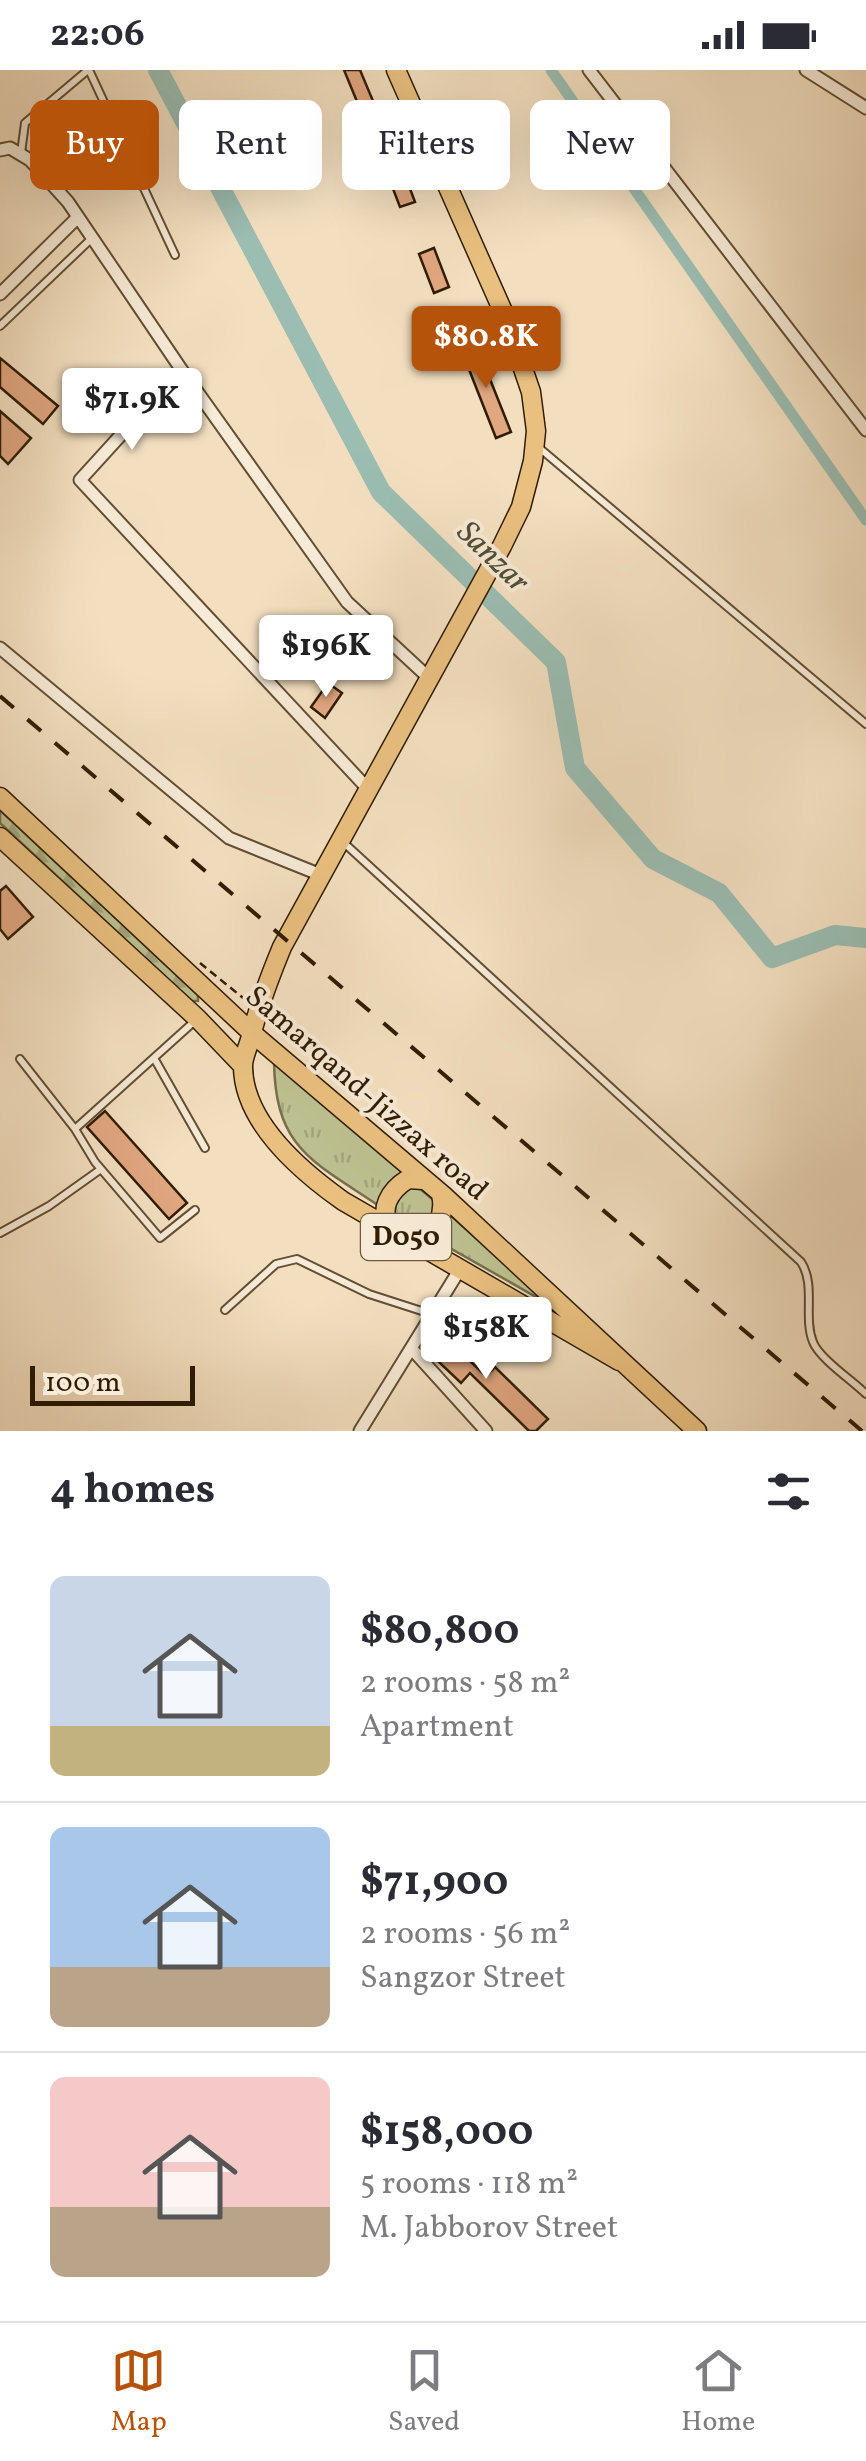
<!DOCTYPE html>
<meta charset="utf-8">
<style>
body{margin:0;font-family:Vollkorn,serif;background:#f2f2f3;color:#2b2b33;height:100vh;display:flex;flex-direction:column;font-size:38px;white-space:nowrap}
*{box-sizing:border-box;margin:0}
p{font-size:32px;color:#7c7c81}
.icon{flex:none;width:55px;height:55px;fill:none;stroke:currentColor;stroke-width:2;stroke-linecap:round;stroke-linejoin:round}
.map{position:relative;height:1361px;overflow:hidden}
.sheet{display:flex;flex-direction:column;background:#fff;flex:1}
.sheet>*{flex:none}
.guide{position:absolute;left:30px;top:30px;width:808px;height:90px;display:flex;gap:20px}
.scale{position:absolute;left:30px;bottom:25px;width:165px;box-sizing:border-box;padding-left:10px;border:5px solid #301d04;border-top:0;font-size:28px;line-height:35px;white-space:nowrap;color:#301d04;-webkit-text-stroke:8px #f7ead6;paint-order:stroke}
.price{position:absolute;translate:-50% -85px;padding:0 22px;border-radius:10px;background:#fff;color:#222;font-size:32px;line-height:65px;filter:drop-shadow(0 2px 5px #0008)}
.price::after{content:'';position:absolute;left:50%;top:60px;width:30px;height:22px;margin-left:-15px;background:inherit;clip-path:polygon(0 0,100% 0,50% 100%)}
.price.active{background:#b45309;color:#fff}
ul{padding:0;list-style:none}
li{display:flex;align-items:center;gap:30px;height:250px;padding:0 50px}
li+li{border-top:2px solid #e1e1e2}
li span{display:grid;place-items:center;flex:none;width:280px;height:200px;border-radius:15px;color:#555}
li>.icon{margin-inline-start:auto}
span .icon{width:120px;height:120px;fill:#fffc;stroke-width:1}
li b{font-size:42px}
h2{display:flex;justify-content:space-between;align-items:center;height:120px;padding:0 50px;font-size:42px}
.tag{padding:0 35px;border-radius:15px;background:#fff;box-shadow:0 10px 40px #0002;font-size:35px;line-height:90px}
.tag.active{background:#b45309;color:#fff}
.status{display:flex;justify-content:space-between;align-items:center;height:70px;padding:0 50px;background:#fff;direction:ltr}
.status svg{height:28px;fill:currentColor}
.dock{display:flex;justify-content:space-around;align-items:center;height:140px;border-top:2px solid #e1e1e2;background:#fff;font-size:28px;color:#7c7c81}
.dock a{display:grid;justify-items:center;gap:5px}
.dock .active{color:#b45309}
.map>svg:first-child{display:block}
</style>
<div class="status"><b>22:06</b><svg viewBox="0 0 49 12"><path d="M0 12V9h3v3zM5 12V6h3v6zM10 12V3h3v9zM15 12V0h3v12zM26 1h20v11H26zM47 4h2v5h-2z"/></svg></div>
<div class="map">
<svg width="866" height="1361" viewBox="0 0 866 1361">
<defs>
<pattern id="grass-tufts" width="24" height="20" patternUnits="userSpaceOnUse" patternTransform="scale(2.5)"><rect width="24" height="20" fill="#bdc191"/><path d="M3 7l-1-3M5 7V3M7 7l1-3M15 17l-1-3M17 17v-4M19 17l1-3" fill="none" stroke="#a3a57b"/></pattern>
<pattern id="forest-firs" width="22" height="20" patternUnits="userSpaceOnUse" patternTransform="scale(2.5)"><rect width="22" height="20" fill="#bdc191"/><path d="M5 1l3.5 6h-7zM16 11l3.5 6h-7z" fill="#a3a57b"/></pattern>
</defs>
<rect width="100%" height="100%" fill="#f3dfc0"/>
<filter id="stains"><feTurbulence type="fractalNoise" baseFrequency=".002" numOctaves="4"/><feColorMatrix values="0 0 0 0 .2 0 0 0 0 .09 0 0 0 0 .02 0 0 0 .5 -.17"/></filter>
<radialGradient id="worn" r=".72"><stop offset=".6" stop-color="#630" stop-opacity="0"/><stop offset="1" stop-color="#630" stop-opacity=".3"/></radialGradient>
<path fill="url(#grass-tufts)" stroke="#766f4a" stroke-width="2.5" d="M274,991l131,113 -23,34c-67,-46 -107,-57 -108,-147z
M413,1113l24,20 1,6 -15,23 -31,-17 3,-14z
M450,1145l90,80 -2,3 -104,-59z"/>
<path fill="url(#forest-firs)" stroke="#766f4a" stroke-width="2.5" d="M0,740l198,185v6h-7l-191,-178z"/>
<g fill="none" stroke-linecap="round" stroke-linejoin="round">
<path stroke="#9bbdb2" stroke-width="11" d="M551,0l315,450"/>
<path stroke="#9bbdb2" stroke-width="20" d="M158,0l223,422 175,170 19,106 78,91 66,34 53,65 63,-23 31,3"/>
</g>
<path fill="#e1a781" stroke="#301d04" stroke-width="2.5" d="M344,0h16l31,74 -14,6z
M400,92l15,40 -15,5 -15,-39z
M434,178l15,39 -15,6 -15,-39z
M476,274l35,88 -15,6 -35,-89z
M0,288l58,48 -15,18 -43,-37z
M0,341l31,27 -23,26 -8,-8z
M328,613l14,10 -17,25 -14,-11z
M6,816l27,31 -25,22 -8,-10v-38z
M105,1041l82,92 -18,16 -82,-92z
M437,1260l49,46 9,-9 53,52 -12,12h-7l-59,-58 -9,10 -38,-36z"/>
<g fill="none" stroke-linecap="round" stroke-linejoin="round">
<defs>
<path id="lane" d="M89,0l86,185
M21,83l4,-30 63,-53
M0,256l91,-87
M537,376l329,278
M343,772l458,420c15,23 2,55 12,80 6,16 40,39 53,52
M154,988l51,90
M20,989l55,70 122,-110
M75,1059l20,33 65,76 35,-28
M0,1163l49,-27 52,-37
M225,1240l51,-46 21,-5 72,35 62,20"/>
<path id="street" d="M589,0l277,360
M806,0l60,38
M0,80l10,-2 20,12 38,42 113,167 -101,111 288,309
M0,224l78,-77
M181,299l166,233 82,76
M0,578l229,190 92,37
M412,1279l74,82
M360,1361l100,-162"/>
<path id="primary" d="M396,0l109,246 26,76 5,39 -3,30 -12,46 -19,39 -220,401c-12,29 -23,58 -31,89 -2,9 -8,21 -8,30 0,57 59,106 100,135l276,160
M0,727l252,236 191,162 254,236
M0,767l198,182 45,47
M392,1159c-15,-19 -2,-39 16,-50l15,1
M409,1170l17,-3c14,-11 19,-25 15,-43"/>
</defs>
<use href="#lane" stroke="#614e33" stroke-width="10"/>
<use href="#street" stroke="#614e33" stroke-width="15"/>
<use href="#primary" stroke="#301d04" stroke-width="21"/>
<path stroke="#301d04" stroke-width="2.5" stroke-dasharray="8 5" stroke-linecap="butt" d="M200,893l48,39"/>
<use href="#lane" stroke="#f7ead6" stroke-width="6"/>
<use href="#street" stroke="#f7ead6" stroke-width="11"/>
<use href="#primary" stroke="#eac080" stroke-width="18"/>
<path stroke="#301d04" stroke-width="4" stroke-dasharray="18 18" stroke-linecap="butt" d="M0,626l862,735"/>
</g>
<g text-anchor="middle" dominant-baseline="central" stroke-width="8" stroke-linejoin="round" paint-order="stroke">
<rect fill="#f7ead6" stroke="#6c5a43" stroke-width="2.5" x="361" y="1144" width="90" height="46" rx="8"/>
<g font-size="28" font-weight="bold" fill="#301d04">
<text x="406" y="1167">D050</text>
</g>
<g font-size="30" fill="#301d04" stroke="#f7ead6">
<text transform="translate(366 1024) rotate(41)">Samarqand-Jizzax road</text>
</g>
<g font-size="32" font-style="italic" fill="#504d38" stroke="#f7ead6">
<text transform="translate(492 488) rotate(44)">Sanzar</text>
</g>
</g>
<rect width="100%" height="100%" filter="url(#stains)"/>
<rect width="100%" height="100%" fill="url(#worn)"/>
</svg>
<div class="scale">100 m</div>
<b class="price active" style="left:486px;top:321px">$80.8K</b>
<b class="price" style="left:132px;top:383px">$71.9K</b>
<b class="price" style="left:326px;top:630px">$196K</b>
<b class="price" style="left:486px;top:1312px">$158K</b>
<div class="guide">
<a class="tag active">Buy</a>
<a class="tag">Rent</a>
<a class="tag">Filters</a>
<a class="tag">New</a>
</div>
</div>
<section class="sheet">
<h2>4 homes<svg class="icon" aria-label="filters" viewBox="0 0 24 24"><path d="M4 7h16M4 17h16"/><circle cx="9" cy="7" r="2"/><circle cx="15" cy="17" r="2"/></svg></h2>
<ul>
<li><span style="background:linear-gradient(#c9d6e8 75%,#c2b280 0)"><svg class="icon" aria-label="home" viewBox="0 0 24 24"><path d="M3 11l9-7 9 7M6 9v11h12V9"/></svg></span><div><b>$80,800</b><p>2 rooms · 58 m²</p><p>Apartment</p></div></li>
<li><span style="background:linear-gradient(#a9c7e8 70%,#b9a48a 0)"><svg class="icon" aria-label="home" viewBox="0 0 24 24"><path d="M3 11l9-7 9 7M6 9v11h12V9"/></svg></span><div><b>$71,900</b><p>2 rooms · 56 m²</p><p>Sangzor Street</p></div></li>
<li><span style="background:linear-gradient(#f6c9c9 65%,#b9a48a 0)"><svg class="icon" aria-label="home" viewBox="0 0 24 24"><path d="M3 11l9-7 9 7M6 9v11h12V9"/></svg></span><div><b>$158,000</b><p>5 rooms · 118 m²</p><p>M. Jabborov Street</p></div></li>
</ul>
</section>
<nav class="dock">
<a class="active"><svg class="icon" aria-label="map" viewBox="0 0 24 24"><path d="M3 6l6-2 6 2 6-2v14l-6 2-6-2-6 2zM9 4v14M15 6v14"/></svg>Map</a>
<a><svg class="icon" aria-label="saved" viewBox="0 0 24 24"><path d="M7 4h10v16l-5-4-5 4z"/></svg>Saved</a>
<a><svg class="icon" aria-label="home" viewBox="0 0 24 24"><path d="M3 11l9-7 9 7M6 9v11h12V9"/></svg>Home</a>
</nav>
